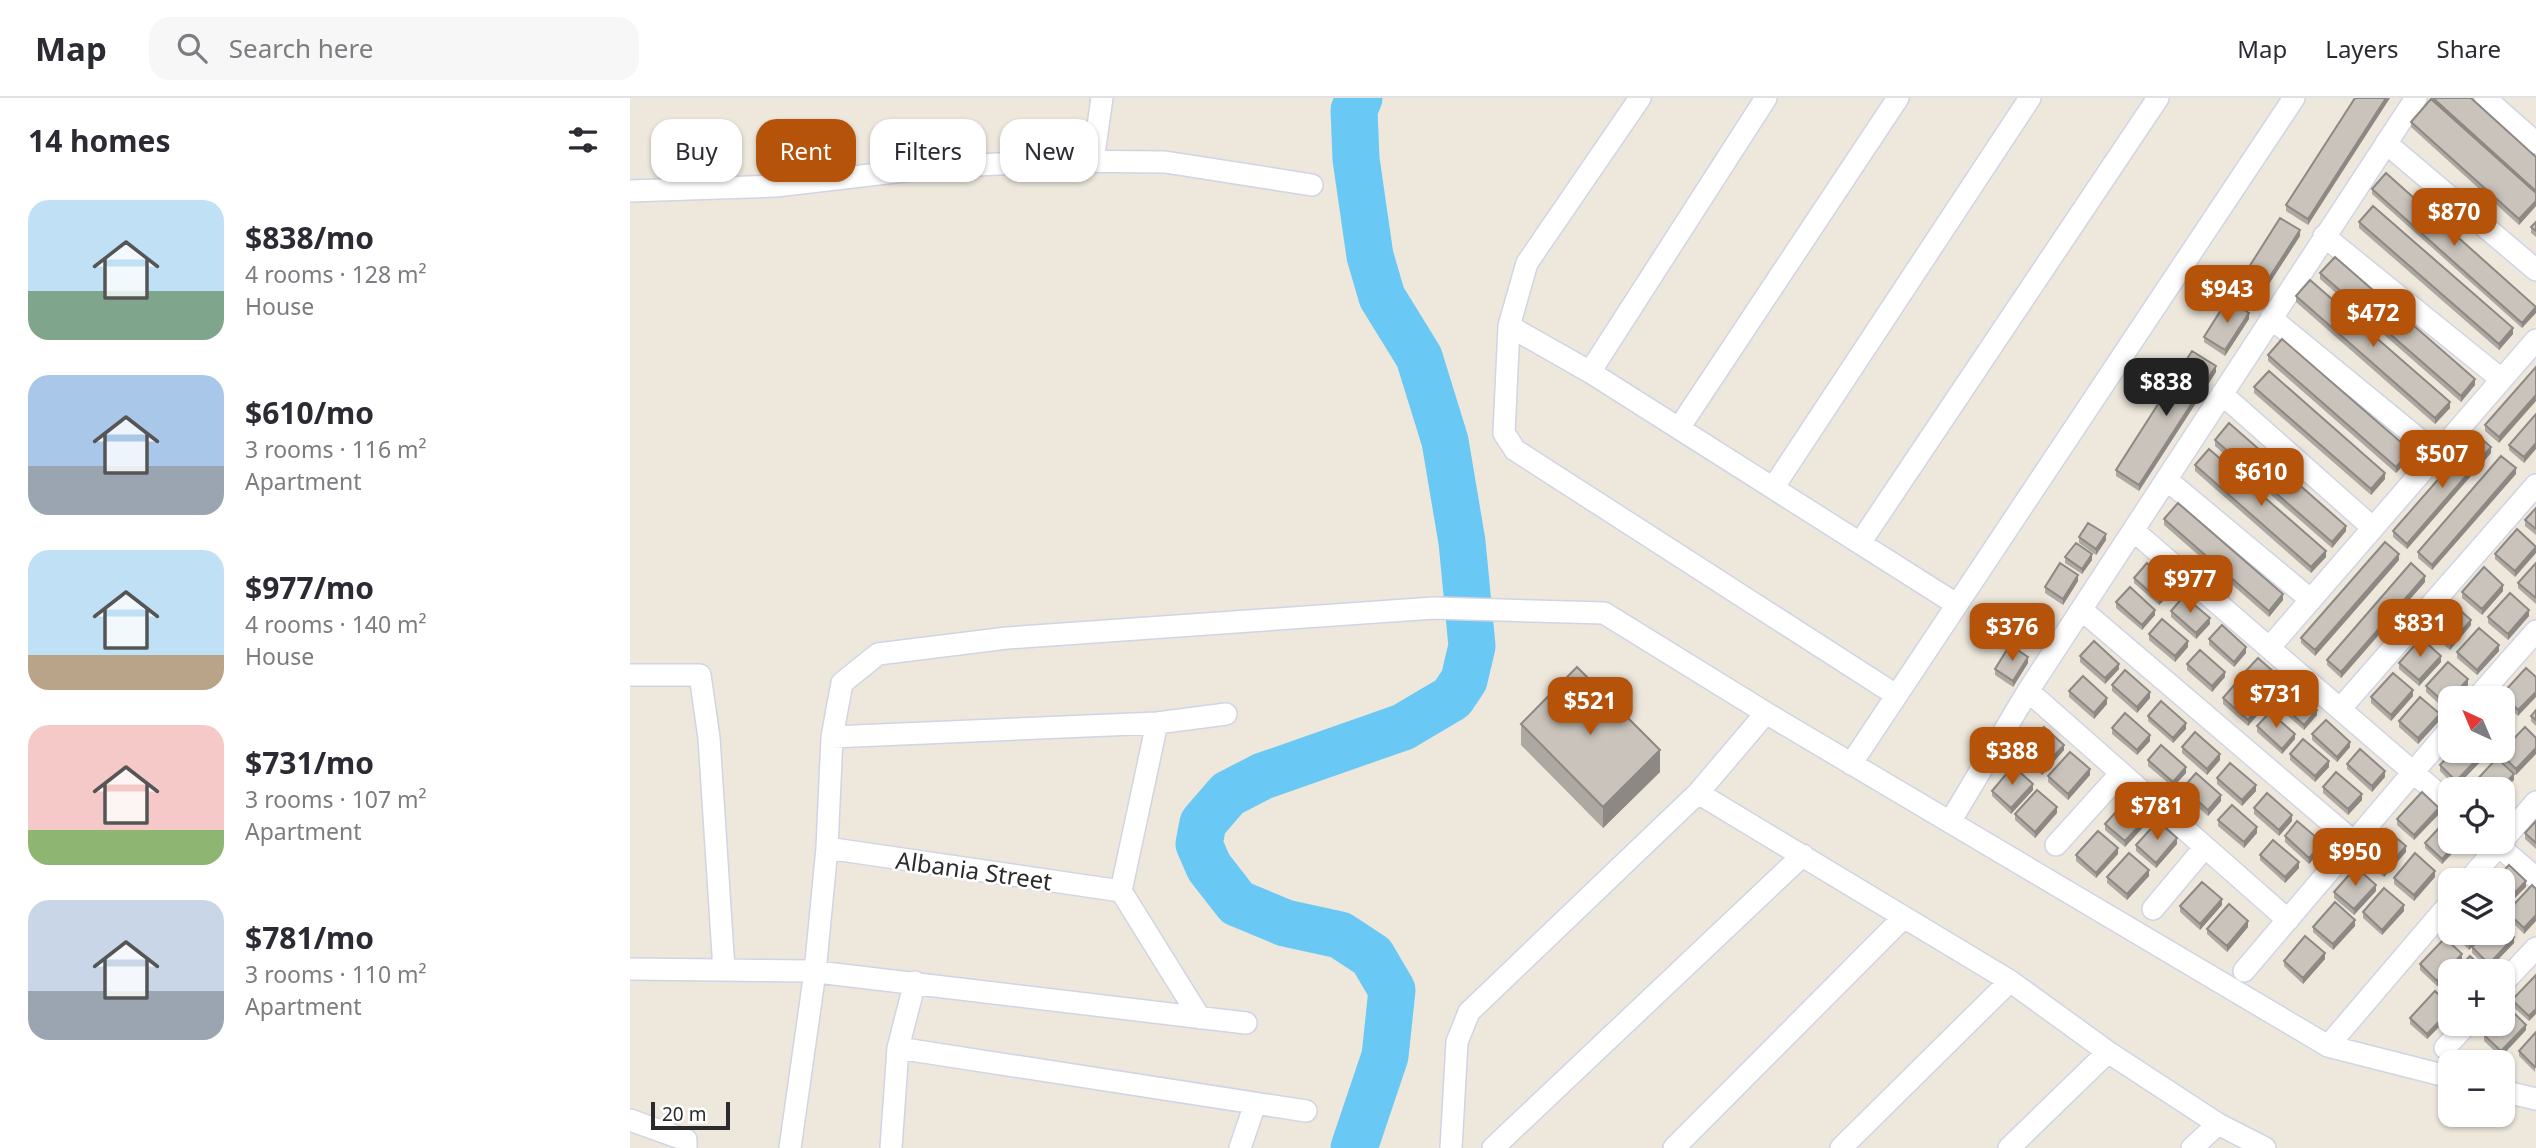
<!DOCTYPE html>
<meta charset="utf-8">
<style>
body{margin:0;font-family:"Noto Sans",sans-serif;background:#f7f7f7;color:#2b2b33;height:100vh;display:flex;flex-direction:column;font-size:26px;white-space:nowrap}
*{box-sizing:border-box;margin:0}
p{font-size:23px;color:#7c7c81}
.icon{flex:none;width:38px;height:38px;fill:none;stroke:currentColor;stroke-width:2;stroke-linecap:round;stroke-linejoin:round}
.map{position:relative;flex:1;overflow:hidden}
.sheet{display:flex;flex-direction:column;background:#fff;width:630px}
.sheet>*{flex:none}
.top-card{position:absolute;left:21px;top:21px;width:665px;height:63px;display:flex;gap:14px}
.needle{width:46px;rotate:316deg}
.fabs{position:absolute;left:1808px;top:588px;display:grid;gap:14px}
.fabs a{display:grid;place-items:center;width:77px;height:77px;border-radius:14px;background:#fff;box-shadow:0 2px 5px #0004;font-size:35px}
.scale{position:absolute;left:21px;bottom:18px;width:79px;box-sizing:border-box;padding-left:7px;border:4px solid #2b2b2b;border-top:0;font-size:19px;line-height:24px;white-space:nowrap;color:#2b2b2b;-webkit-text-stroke:5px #fff;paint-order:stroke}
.price{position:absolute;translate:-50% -60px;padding:0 16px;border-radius:14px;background:#b45309;color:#fff;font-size:23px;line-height:46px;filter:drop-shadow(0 2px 4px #0008)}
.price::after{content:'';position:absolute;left:50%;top:42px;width:21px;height:16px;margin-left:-10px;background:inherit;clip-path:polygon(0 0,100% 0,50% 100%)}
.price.active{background:#222;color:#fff}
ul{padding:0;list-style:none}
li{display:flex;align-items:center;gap:21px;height:175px;padding:0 28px}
li span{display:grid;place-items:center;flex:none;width:196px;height:140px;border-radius:21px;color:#555}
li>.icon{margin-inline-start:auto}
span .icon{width:84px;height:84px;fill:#fffc;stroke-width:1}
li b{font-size:30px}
h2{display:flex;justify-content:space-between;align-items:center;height:84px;padding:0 28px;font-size:30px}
.tag{padding:0 24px;border-radius:21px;background:#fff;box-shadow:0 2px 5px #0004;font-size:24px;line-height:63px}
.tag.active{background:#b45309;color:#fff}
header{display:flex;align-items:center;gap:42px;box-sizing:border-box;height:98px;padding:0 35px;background:#fff;border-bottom:2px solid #e1e1e2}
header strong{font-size:33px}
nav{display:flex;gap:38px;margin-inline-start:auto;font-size:24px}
.search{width:490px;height:63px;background:#f7f7f7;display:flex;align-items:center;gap:18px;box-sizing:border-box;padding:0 24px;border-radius:21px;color:#7c7c81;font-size:26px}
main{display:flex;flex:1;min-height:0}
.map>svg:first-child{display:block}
</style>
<header>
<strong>Map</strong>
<div class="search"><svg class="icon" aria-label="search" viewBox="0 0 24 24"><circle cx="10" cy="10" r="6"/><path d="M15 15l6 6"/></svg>Search here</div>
<nav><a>Map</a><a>Layers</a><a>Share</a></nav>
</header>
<main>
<section class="sheet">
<h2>14 homes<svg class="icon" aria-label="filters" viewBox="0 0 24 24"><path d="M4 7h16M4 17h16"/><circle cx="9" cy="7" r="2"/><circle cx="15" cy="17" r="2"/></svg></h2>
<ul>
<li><span style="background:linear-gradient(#bfe0f5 65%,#7fa58c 0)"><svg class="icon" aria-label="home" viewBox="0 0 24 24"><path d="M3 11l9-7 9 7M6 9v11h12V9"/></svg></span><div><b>$838/mo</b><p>4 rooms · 128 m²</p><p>House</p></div></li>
<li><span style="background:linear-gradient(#a9c7e8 65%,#9aa5b1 0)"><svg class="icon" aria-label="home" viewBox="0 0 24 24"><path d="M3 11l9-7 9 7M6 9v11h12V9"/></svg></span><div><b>$610/mo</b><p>3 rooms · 116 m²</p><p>Apartment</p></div></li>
<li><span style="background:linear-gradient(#bfe0f5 75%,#b9a48a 0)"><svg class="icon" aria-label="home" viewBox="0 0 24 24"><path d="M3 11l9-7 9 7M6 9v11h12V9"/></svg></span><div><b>$977/mo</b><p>4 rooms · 140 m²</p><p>House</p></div></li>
<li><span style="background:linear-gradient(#f6c9c9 75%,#8fb573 0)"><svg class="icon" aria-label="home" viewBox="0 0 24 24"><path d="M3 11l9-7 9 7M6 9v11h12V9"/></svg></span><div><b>$731/mo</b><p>3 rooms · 107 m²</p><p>Apartment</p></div></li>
<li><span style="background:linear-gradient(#c9d6e8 65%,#9aa5b1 0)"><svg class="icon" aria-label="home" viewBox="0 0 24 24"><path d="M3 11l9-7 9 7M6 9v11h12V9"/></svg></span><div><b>$781/mo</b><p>3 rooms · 110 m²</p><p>Apartment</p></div></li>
</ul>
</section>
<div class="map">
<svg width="1906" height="1050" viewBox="0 0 1906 1050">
<rect width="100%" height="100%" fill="#ede7dc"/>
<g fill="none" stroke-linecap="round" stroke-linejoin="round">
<path stroke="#6ac9f4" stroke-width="47" d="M724,1050l31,-92 7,-66 -20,-34 -32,-21 -55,-12 -48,-20 -28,-36 -10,-23 4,-21 25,-29 35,-18 140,-49 49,-29 12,-18 8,-34 -10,-104 -17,-101 -26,-84 -37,-60 -12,-41 -14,-97 -2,-49 5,-12"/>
<defs>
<path id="street" d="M1010,0l-113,165 -18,63 -5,107 11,17 381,245
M1855,0l51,45
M1756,45l150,127
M463,63l9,-63
M0,93l146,-5 162,-19 117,-6 110,1 147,23
M1694,138l177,143
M1641,220l166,136
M879,228l81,46 366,232
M960,274l176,-274
M1592,296l151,134
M1049,330l219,-330
M1537,382l144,120
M1143,390l257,-390
M1504,433l316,273
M1230,445l298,-445
M1452,512l272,232
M1639,550l267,-308
M0,577h70l9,63 15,232
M1398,593l260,229
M1847,600l59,-67
M1710,611l196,-224
M527,625l-36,168 79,127
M202,639l325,-14 69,-9
M1221,666l443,-666
M1068,695l312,188 98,71 110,72 47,24
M1320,724l78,-131 388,-593
M1872,743l34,-39
M1864,744l42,36
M1426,747l65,-72
M197,750l294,43
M1839,782l33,-38
M1523,811l52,-62
M0,871l179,2 437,52
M1614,873l206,-242
M1872,886l34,-36
M1698,948l122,-143
M268,950l408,63
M1815,950l22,-24
M1872,993l34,8
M0,1022l56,20v8
M160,1050l25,-176 12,-124 5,-111 10,-54 36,-29 129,-16 427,-30 170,5 162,100 562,333 122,31
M261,1050l7,-100 17,-66
M610,1050l15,-44
M821,1050l6,-106 12,-30 229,-219 68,-80
M863,1050l310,-293
M1044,1050l230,-231
M1211,1050l169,-167
M1379,1050l99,-96
M1562,1050l26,-24"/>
</defs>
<use href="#street" stroke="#d1d4e4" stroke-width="24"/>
<use href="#street" stroke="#fff" stroke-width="21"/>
</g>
<path fill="#ada8a1" d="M1725,0l-47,127 -22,-14v-6z
M1803,0l103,59v49l-17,19 -108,-98v-5l22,-21z
M1742,91l164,118 -14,21 -150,-134z
M1729,124l154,112 -14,16 -140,-122z
M1906,124v15l-5,-4v-6z
M1670,138l-44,68 -19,-13v-5z
M1690,175l155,112 -14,17 -141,-123z
M1666,198l154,112 -15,16 -139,-122z
M1619,221l-24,37 -21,-14v-5z
M1638,257l143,102 -15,16 -128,-112z
M1906,269l-37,76 -14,-12v-6z
M1586,274l-77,119 -23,-15v-6z
M1624,289l131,92 -14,16 -117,-102z
M1906,316l-12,49 -15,-13v-5z
M1585,342l131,91 -14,17 -117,-102z
M1861,355l-84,96 -14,-12v-6z
M1565,367l131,92 -15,16 -116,-102z
M1886,376l-84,96 -14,-12v-6z
M1906,410v27l-11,-9v-6z
M1534,421l119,81 -14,17 -105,-92z
M1449,439l27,3 -10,15 -17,-12z
M1906,448l-21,31 -20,-18v-5z
M1435,459l27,3 -10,14 -17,-11z
M1769,462l-84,96 -14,-13v-5z
M1906,465v41l-18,-16v-5z
M1504,480l39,13 -14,14 -25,-22z
M1448,483l-15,24 -18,-12v-6z
M1795,484l-84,96 -14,-13v-5z
M1873,493l-21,24 -20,-17v-6z
M1486,504l39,13 -13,15 -26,-22z
M1541,513l39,13 -14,15 -25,-22z
M1899,518l-21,24 -20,-17v-6z
M1423,524l-15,23 -19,-11v-6z
M1841,527l-21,25 -20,-17v-6z
M1519,536l39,13 -13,15 -26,-22z
M1579,541l37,14 -12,14 -25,-22z
M1869,553l-22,24 -20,-17v-6z
M1450,558l39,13 -14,15 -25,-22z
M1811,564l-22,24 -20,-17v-6z
M1398,565l-15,24 -18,-12v-6z
M1557,566l38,13 -13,15 -25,-22z
M1896,570l-8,48 -16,-15v-7z
M1614,575l39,13 -14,15 -25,-23z
M1482,587l38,13 -13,15 -25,-22z
M1838,587l-12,13h-6l-4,12 -20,-18v-6z
M1439,593l38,13 -13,15 -25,-22z
M1783,598l-22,25 -20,-18v-6z
M1593,600l38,13 -13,15 -25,-22z
M1649,604l38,13 -13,15 -25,-22z
M1906,612v16l-5,-5v-5z
M1518,618l38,13 -13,14 -25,-22z
M1810,622l-22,24 -19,-17v-6z
M891,626l139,48 -57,56 -82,-83z
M1627,628l38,13 -13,15 -25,-22z
M1895,629l-9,48 -16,-16v-6z
M1482,630l38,13 -13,14 -25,-21z
M1682,636l38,13 -13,15 -25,-22z
M1552,649l38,13 -13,15 -25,-22z
M1434,652l-22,25 -20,-18v-5z
M1660,656l39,13 -14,15 -25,-22z
M1518,662l38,13 -13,14 -25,-21z
M1851,663l-25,26 -16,-16v-6z
M1717,666l38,13 -13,15 -25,-23z
M1460,677l-22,25 -20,-18v-6z
M1587,680l39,13 -14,15 -25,-22z
M1693,689l39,13 -14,15 -25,-22z
M1553,690l38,13 -13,15 -25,-22z
M1403,692l-22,24 -19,-18v-5z
M1624,710l38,13 -13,15 -25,-22z
M1427,715l-22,25 -20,-18v-6z
M1809,716l-25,26 -17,-15v-6z
M1588,722l39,13 -13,15 -26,-22z
M1906,723v28l-11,-10v-6z
M1517,725l-22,24 -20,-17v-6z
M1655,738l38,13 -14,15 -24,-22z
M1833,744l-21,22 -17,-16v-5z
M1547,746l-21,24 -20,-17v-6z
M1776,754l-22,25 -20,-18v-5z
M1488,756l-22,24 -20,-17v-6z
M1630,757l39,13 -14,15 -25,-23z
M1519,778l-22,24 -20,-17v-6z
M1805,779l-21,24 -20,-17v-6z
M1906,791l-12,45 -17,-17v-5z
M1746,793l-22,24 -20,-17v-6z
M1592,807l-22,25 -20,-18v-6z
M1774,813l-22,24 -19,-17v-6z
M1725,828l-22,24 -20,-18v-5z
M1618,829l-21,25 -20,-18v-5z
M1822,835h33l-16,17z
M1884,845l-25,26 -17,-16v-6z
M1695,861l-22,25 -19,-18v-5z
M1832,862l-25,26 -17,-16v-6z
M1906,877l-7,46 -17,-15v-6z
M1820,879v15l-5,-4v-6z
M1820,908v10l-23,23 -17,-15v-6z
M1896,932l-25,27 -17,-16v-6z
M1906,934l-1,40 -16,-16v-5z"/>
<path fill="#8d8883" d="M1756,0h4l-82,127v-6z
M1906,103v5l-17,19v-6z
M1670,132v6l-44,68v-6z
M1906,209v6l-14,15v-5z
M1619,215v6l-24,37v-6z
M1883,230v6l-14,16v-6z
M1586,268v6l-77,119v-6z
M1845,281v6l-14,17v-6z
M1906,297v6l-37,42v-6z
M1820,304v6l-15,16v-6z
M1906,345v6l-12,14v-6z
M1861,349v6l-84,96v-5z
M1781,353v6l-15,16v-6z
M1886,370v6l-84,96v-5z
M1755,375v6l-14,16v-6z
M1716,428v5l-14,17v-6z
M1476,436v6l-10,15v-6z
M1906,449v6l-21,24v-6z
M1696,453v6l-15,16v-6z
M1462,456v6l-10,14v-5z
M1769,456v6l-84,96v-6z
M1448,477v6l-15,24v-6z
M1795,478v6l-84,96v-6z
M1543,487v6l-14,14v-5z
M1873,487v6l-21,24v-6z
M1653,496v6l-14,17v-6z
M1525,512v5l-13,15v-5z
M1899,512v6l-21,24v-6z
M1423,518v6l-15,23v-5z
M1580,520v6l-14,15v-6z
M1841,522v5l-21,25v-6z
M1558,543v6l-13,15v-6z
M1869,547v6l-22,24v-5z
M1616,549v6l-12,14v-5z
M1811,558v6l-22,24v-6z
M1398,559v6l-15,24v-6z
M1489,566v5l-14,15v-6z
M1595,574v5l-13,15v-6z
M1838,581v6l-12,13h-5z
M1653,582v6l-14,15v-6z
M1783,592v6l-22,25v-6z
M1520,594v6l-13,15v-6z
M1906,594v5l-18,19v-6z
M1477,600v6l-13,15v-6z
M1820,601v6l-4,5v-6z
M1631,607v6l-13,15v-6z
M1687,612v5l-13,15v-5z
M1810,616v6l-22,24v-6z
M1883,622v6l-11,11v-5z
M1556,625v6l-13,14v-5z
M1665,636v5l-13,15v-5z
M1520,637v6l-13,14v-5z
M1720,644v5l-13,15v-5z
M1434,647v5l-22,25v-6z
M1906,650v6l-20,21v-6z
M1030,652v22l-57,56v-21z
M1590,656v6l-13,15v-6z
M1851,657v6l-25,26v-6z
M1699,663v6l-14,15v-6z
M1556,669v6l-13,14v-5z
M1460,671v6l-22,25v-6z
M1755,673v6l-13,15v-6z
M1884,676v6l-12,12v-3h-2z
M1403,686v6l-22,24v-6z
M1626,687v6l-14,15v-6z
M1732,696v6l-14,15v-6z
M1591,697v6l-13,15v-6z
M1427,709v6l-22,25v-6z
M1809,710v6l-25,26v-5z
M1662,717v6l-13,15v-6z
M1517,719v6l-22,24v-6z
M1627,729v6l-13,15v-6z
M1547,740v6l-21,24v-5z
M1828,744h5l-21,22v-5z
M1693,745v6l-14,15v-6z
M1776,748v6l-22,25v-6z
M1488,750v6l-22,24v-5z
M1669,764v6l-14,15v-6z
M1519,772v6l-22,24v-6z
M1805,773v6l-21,24v-6z
M1896,783v6l-24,24v-5z
M1746,787v6l-22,24v-6z
M1592,801v6l-22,25v-6z
M1774,807v6l-22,24v-5z
M1906,817v6l-12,13v-6z
M1725,822v6l-22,24v-6z
M1618,823v6l-21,25v-6z
M1850,835h5l-16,17v-6z
M1884,839v6l-25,26v-5z
M1695,855v6l-22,25v-6z
M1832,856v6l-25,26v-5z
M1906,911v5l-7,7v-5z
M1820,912v6l-23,23v-5z
M1896,927v5l-25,27v-6z"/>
<path fill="#c9c3bb" stroke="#8d8883" stroke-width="2" d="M1725,0h31l-78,121 -22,-14z
M1803,0h38l65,59v34z
M1801,1l105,94v8l-17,18 -108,-97z
M1756,75l150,134 -14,16 -150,-134z
M1743,108l140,122 -14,16 -140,-122z
M1650,120l20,12 -44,68 -19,-12z
M1906,124v9l-5,-4z
M1705,159l140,122 -14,17 -141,-123z
M1680,182l140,122 -15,16 -139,-122z
M1598,201l21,14 -24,37 -21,-13z
M1652,241l129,112 -15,16 -128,-112z
M1562,253l24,15 -77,119 -23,-15z
M1906,269v28l-37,42 -14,-12z
M1639,273l116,102 -14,16 -117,-102z
M1906,316v29l-12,14 -15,-12z
M1599,325l117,103 -14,16 -117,-102z
M1847,337l14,12 -84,97 -14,-13z
M1579,351l117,102 -15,16 -116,-102z
M1871,358l15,12 -84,97 -14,-13z
M1548,405l105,91 -14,17 -105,-92z
M1906,410v21l-11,-9z
M1458,425l18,11 -10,15 -17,-12z
M1887,431l19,18 -21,24 -20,-17z
M1755,444l14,12 -84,96 -14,-12z
M1446,445l16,11 -10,15 -17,-12z
M1430,465l18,12 -15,24 -18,-12z
M1517,465l26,22 -14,15 -25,-22z
M1781,465l14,13 -84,96 -14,-12z
M1906,465v35l-18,-15z
M1854,469l19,18 -21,24 -20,-17z
M1500,489l25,23 -13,15 -26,-23z
M1880,495l19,17 -21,24 -20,-17z
M1554,498l26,22 -14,15 -25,-22z
M1821,504l20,18 -21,24 -20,-17z
M1405,506l18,12 -15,24 -19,-12z
M1532,521l26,22 -13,15 -26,-22z
M1592,527l24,22 -12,15 -25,-23z
M1849,530l20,17 -22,25 -20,-18z
M1791,540l20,18 -22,24 -20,-17z
M1464,543l25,23 -14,14 -25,-22z
M1380,547l18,12 -15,24 -18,-12z
M1570,552l25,22 -13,14 -25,-22z
M1628,560l25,22 -14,15 -25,-22z
M1818,564l20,17 -22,25 -20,-18z
M947,569l83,83 -57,57 -82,-83z
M1896,570l10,9v15l-18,18 -16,-16z
M1495,572l25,22 -13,15 -25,-22z
M1763,575l20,17 -22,25 -20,-18z
M1453,578l24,22 -13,15 -25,-22z
M1606,585l25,22 -13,15 -25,-22z
M1662,590l25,22 -13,15 -25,-23z
M1790,599l20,17 -22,24 -19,-17z
M1531,603l25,22 -13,15 -25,-22z
M1872,612l11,10 -11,12z
M1906,612v10l-5,-4z
M1640,614l25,22 -13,15 -25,-23z
M1495,615l25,22 -13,15 -25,-22z
M1696,622l24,22 -13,15 -25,-23z
M1414,629l20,18 -22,24 -20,-17z
M1895,629l11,11v10l-20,21 -16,-16z
M1565,634l25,22 -13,15 -25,-22z
M1673,641l26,22 -14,15 -25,-22z
M1531,647l25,22 -13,15 -25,-22z
M1730,651l25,22 -13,15 -25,-22z
M1823,653h24l4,4 -25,26 -16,-16z
M1440,654l20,17 -22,25 -20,-18z
M1867,660l17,16 -14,15h-23l-5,-4z
M1600,665l26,22 -14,15 -25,-22z
M1383,668l20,18 -22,24 -19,-17z
M1706,674l26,22 -14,15 -25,-22z
M1566,675l25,22 -13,15 -25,-22z
M1407,692l20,17 -22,25 -20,-18z
M1792,694l17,16 -25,27 -17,-16z
M1637,695l25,22 -13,15 -25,-22z
M1497,702l20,17 -22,24 -20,-17z
M1602,707l25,22 -13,15 -26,-22z
M1820,718v26h8l-16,17 -17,-16z
M1528,723l19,17 -21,25 -20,-18z
M1667,723l26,22 -14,15 -24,-22z
M1906,723v22l-11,-10z
M1756,731l20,17 -22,25 -20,-17z
M1468,733l20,17 -22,25 -20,-18z
M1643,742l26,22 -14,15 -25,-22z
M1499,755l20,17 -22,24 -20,-17z
M1785,755l20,18 -21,24 -20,-17z
M1879,767l17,16 -24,25v-26h-7z
M1726,769l20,18 -22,24 -20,-17z
M1572,784l20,17 -22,25 -20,-18z
M1902,787l4,4v26l-12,13 -17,-16z
M1754,790l20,17 -22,25 -19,-18z
M1705,804l20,18 -22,24 -20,-17z
M1599,806l19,17 -21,25 -20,-17z
M1872,829l12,10 -25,27 -17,-17 14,-14h16z
M1827,835h23l-11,11z
M1675,838l20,17 -22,25 -19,-17z
M1815,840l17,16 -25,27 -17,-17z
M1840,858l16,15h-30z
M1906,877v34l-7,7 -17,-16z
M1820,879v10l-5,-5z
M1805,893l15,15v4l-23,24 -17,-16z
M1879,910l17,17 -25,26 -17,-16 11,-11h7v-9z
M1906,934v34l-1,1 -16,-16z"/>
<g text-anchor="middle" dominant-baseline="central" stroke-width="5" stroke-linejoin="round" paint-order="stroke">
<g font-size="24" fill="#2b2b2b" stroke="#fff">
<text transform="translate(344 772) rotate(8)">Albania Street</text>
</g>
</g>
</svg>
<div class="fabs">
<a><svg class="needle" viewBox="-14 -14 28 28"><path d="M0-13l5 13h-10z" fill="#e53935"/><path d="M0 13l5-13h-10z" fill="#7c7c81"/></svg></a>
<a><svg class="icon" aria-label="locate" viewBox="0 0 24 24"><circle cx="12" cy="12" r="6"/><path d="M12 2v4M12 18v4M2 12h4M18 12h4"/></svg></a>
<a><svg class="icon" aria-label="layers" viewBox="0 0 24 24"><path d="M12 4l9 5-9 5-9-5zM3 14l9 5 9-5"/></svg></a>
<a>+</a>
<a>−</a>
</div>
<div class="scale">20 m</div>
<b class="price" style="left:1824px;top:150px">$870</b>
<b class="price" style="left:1597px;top:227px">$943</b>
<b class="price" style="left:1743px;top:251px">$472</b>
<b class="price active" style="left:1536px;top:320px">$838</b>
<b class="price" style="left:1812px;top:392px">$507</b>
<b class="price" style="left:1631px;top:410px">$610</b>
<b class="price" style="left:1560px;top:517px">$977</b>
<b class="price" style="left:1790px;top:561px">$831</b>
<b class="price" style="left:1382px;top:565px">$376</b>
<b class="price" style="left:1646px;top:632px">$731</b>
<b class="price" style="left:960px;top:639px">$521</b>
<b class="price" style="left:1382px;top:689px">$388</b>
<b class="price" style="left:1527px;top:744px">$781</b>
<b class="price" style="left:1725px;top:790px">$950</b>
<div class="top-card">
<a class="tag">Buy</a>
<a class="tag active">Rent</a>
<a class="tag">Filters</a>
<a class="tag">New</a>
</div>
</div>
</main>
